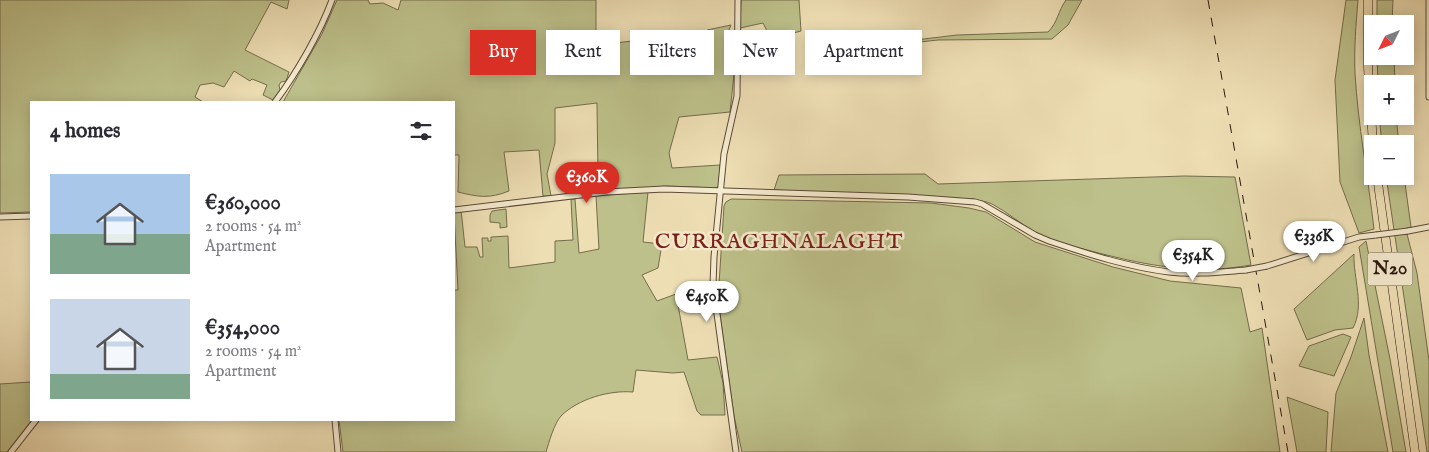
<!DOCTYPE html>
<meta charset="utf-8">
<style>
body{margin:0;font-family:"IM FELL English",serif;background:#f2f2f3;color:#2b2b33;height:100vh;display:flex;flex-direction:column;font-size:19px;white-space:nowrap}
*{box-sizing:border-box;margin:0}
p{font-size:16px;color:#7c7c81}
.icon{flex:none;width:28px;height:28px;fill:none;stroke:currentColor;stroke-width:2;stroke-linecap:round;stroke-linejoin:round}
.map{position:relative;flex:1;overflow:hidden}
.details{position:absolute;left:30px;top:101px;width:425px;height:320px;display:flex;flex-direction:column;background:#fff;border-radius:0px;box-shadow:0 2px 12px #0003}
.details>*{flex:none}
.top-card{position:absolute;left:470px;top:30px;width:475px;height:45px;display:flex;gap:10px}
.needle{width:32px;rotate:228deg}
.buttons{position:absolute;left:1364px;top:15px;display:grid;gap:10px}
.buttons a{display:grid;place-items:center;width:50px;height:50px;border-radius:0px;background:#fff;box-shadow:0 2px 12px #0003;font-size:25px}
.price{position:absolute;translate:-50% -42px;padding:0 11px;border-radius:18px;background:#fff;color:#222;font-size:16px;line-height:32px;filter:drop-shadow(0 1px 2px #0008)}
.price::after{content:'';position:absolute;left:50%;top:30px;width:15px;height:11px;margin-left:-8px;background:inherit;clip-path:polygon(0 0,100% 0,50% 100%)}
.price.current{background:#d93025;color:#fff}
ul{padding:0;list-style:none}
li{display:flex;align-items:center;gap:15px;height:125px;padding:0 20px}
li span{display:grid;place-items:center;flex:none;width:140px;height:100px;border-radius:0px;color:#555}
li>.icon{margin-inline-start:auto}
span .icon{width:60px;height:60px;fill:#fffc;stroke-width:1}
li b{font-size:21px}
h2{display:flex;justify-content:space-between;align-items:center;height:60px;padding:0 20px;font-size:21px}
.chip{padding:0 18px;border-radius:0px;background:#fff;box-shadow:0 2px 12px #0003;font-size:18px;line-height:45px}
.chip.current{background:#d93025;color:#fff}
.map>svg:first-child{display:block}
</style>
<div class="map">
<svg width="1429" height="452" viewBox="0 0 1429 452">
<rect width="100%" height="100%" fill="#eedeb4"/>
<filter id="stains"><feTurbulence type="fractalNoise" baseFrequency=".004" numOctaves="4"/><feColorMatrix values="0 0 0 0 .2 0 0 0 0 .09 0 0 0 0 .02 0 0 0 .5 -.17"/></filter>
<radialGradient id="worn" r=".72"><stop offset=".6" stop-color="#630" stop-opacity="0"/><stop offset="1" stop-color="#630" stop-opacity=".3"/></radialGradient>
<path fill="#bdc08a" stroke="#746c4c" d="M0,0h289l-2,9 -16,-7 -26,48 44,22 -3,9 -5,1 -2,3 1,5 -7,10 -10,-5 4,-10 -15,-6 -2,2 -16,-10 -10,16 -11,-4 -13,2 -5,12 8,5h-172v110l-31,1z
M337,0h31l2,4 13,-1 15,7 3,-10h195v45l110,-12 1,-3 24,-5 -2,5 4,8 1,36 -4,38 -51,5 -10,36 3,15 48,-3 -1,20 -2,3 -51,-2 -65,7 -3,-15 -1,-75 -42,5v35l-8,31 4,22h-8l-4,-46 -35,2 5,39c-20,8 -31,6 -51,1l1,-37h-5v-53h-171l39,-68z
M741,0h58l2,31 -30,8 -8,-16 -23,5z
M1066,0h16l-14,25 -16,14 -114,1 -36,4 5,-3 50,-6 91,-3c10,-10 10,-21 18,-32z
M1346,0h12c-2,24 -4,49 -3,73 3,52 13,104 19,156l-15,4 -19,-51 -5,-102z
M1377,0h16l-1,24h-15z
M1377,56h17l1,28h-17z
M1379,116h17l3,28h-17z
M925,174l13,10 246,-8 51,1 16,88c-55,10 -102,1 -156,-13 -19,-5 -40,-9 -58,-19 -16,-8 -29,-21 -45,-29 -6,-3 -13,-3 -19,-5l-199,-9 5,-15z
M1386,176h18l7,51 -4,1v6l10,39 12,88v91h-2z
M648,192l-5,50 19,2 -4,24 -16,7 15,26 19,-7 12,66 29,-3 6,26 2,32h-24l-4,-4 -13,-39 -11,1 -37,-3 -3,22c-24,-2 -55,7 -72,24 -7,8 -12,26 -15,36h-203l-4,-32h115v-130h4l-4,-77 7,-3 4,37h12l3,10h3l-1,-19h6v3h3v-4l17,-1 1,32 46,-6v-21l18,-1 -2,-41h4l4,54 20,-4 -3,-53z
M731,199l200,4 38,5 17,4 49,30 78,25 57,14 71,7 9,44 12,-4 18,124h-538l-8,-36 -16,-116 6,-94 2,-4z
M506,209l1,18 -7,1v-5l-10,-1v-7l2,-4z
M1366,241l24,118 16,93h-13l-34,-205z
M1354,254c-1,24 11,51 -1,74l-18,2 -28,10 -13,-31z
M1364,318l5,37 19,97h-57l5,-59 15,-36z
M1343,334l8,3 -17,39 -35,-10 10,-20z
M31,382l1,38 -25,32h-7v-68z
M1287,397l41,15 -2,40h-29z"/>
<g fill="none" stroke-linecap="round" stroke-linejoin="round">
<defs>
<path id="minor" d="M1429,0v97
M275,102c21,-28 45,-69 57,-102
M454,210l152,-18 58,-3 244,8 67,5 7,2 53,31 14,6c39,13 79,26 120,31 25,3 51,0 77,-2
M0,217l31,-1
M1408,231l21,-4
M1267,266l92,-29 17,-2
M335,420l3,32
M11,452l25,-32
M736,452l-23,-167 1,-28 10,-103 13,-58 1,-96"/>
<path id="highway" d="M1368,0v67l5,77
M1377,176l38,276"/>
</defs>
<use href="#minor" stroke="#5c4938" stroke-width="7"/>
<use href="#highway" stroke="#2b170e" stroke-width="9"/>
<use href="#minor" stroke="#f4eace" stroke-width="5"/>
<use href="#highway" stroke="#eedeb4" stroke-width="8"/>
<path stroke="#2b170e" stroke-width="1" stroke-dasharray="9 9" stroke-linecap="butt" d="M1208,0l80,452"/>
<defs>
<path id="minor-bridge" d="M1376,235l32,-4
M1246,270l21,-4"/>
</defs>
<use href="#minor-bridge" stroke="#5c4938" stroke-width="7" stroke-linecap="butt"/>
<use href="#minor-bridge" stroke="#f4eace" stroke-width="5"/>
</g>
<g text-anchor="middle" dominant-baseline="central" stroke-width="5" stroke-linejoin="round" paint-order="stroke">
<rect fill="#f4eace" stroke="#675648" stroke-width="1" x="1367.5" y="252.5" width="45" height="33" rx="4"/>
<g font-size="19" font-weight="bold" fill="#2b170e">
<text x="1390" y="269">N20</text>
</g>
<g font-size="22" letter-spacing="1" fill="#7a1f14" stroke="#f4eace">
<text x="779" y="242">CURRAGHNALAGHT</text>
</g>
</g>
<rect width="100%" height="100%" filter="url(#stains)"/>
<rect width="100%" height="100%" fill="url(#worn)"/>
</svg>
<div class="buttons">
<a><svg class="needle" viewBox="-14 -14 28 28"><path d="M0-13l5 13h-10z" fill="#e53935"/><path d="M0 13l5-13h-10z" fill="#7c7c81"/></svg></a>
<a>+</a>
<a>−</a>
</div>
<b class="price current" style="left:587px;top:204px">€360K</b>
<b class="price" style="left:1314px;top:263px">€336K</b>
<b class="price" style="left:1193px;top:282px">€354K</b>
<b class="price" style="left:707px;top:323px">€450K</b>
<div class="top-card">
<a class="chip current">Buy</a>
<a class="chip">Rent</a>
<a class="chip">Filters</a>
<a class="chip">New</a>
<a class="chip">Apartment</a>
</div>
<section class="details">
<h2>4 homes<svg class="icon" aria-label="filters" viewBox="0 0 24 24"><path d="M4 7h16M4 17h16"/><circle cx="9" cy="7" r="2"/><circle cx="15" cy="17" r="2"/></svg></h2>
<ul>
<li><span style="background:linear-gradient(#a9c7e8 60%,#7fa58c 0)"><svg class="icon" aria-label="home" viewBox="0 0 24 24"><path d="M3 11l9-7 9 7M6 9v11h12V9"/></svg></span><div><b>€360,000</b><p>2 rooms · 54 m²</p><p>Apartment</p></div></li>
<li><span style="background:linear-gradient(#c9d6e8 75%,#7fa58c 0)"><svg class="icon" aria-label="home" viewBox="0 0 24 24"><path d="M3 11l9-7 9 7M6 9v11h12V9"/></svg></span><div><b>€354,000</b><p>2 rooms · 54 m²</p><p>Apartment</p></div></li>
</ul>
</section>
</div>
